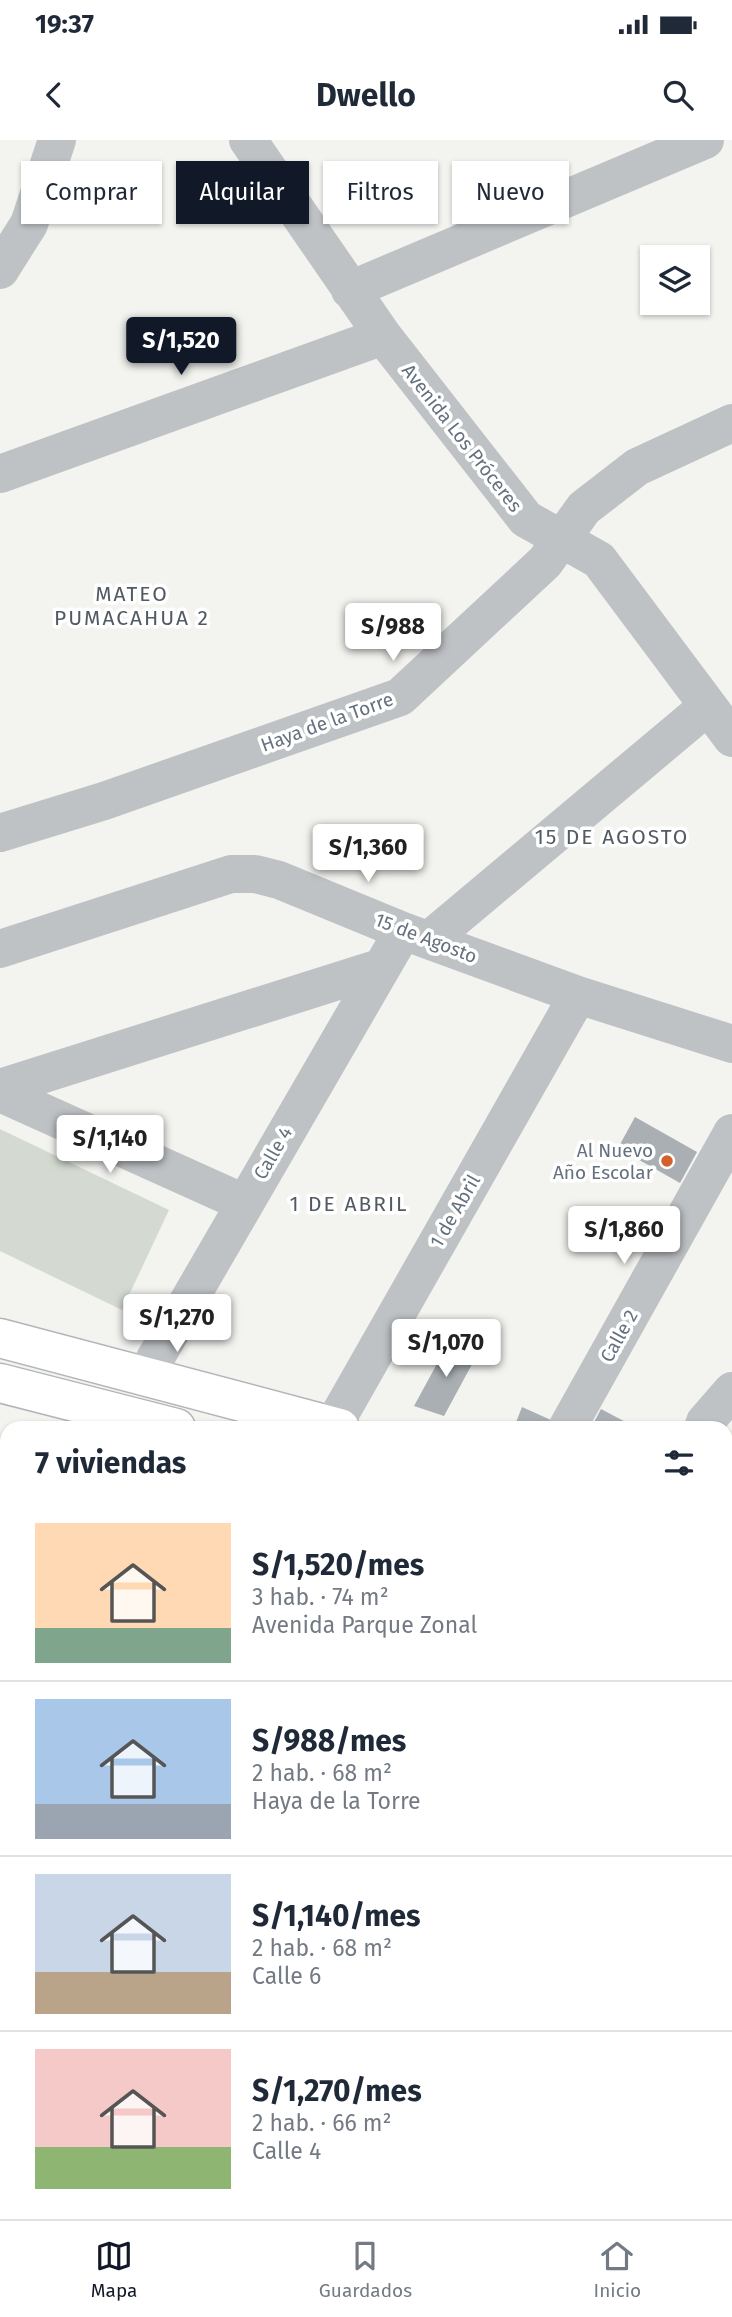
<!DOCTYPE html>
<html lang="es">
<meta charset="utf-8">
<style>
body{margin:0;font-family:"Fira Sans",sans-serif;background:#f2f2f3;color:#1f2937;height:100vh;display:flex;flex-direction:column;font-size:26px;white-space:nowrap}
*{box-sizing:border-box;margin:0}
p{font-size:23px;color:#747a83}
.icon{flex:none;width:38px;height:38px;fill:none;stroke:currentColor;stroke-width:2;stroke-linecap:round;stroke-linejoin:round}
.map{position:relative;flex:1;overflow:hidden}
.sheet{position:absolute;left:0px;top:1281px;width:733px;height:798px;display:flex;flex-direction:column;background:#fff;border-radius:21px 21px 0 0;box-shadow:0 2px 5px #0004}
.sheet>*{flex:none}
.guide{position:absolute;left:21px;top:21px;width:691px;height:63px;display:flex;gap:14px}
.controls{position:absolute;left:640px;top:105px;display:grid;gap:14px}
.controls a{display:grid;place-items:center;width:70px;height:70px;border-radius:0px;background:#fff;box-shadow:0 2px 5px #0004;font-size:35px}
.price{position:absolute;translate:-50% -60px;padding:0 16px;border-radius:7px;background:#fff;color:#222;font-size:23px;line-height:46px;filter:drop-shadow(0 2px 4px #0008)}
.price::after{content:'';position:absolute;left:50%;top:42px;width:21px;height:16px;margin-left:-10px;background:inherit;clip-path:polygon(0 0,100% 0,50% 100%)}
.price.selected{background:#111827;color:#fff}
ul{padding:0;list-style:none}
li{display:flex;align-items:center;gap:21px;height:175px;padding:0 35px}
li+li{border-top:2px solid #e0e1e3}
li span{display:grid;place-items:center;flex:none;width:196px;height:140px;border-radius:0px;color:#555}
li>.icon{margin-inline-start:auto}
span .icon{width:84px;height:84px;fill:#fffc;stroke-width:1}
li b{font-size:30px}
h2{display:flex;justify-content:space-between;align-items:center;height:84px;padding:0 35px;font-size:30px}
.tag{padding:0 24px;border-radius:0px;background:#fff;box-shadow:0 2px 5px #0004;font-size:24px;line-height:63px}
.tag.selected{background:#111827;color:#fff}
.status{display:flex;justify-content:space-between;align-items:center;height:49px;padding:0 35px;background:#fff;direction:ltr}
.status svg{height:19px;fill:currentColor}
header{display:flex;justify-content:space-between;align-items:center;height:91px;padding:0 35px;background:#fff;font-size:32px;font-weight:700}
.tabs{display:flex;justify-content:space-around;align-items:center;height:98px;border-top:2px solid #e0e1e3;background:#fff;font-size:19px;color:#747a83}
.tabs a{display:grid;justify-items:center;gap:4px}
.tabs .selected{color:#111827}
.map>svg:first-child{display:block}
</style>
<div class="status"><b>19:37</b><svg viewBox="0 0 49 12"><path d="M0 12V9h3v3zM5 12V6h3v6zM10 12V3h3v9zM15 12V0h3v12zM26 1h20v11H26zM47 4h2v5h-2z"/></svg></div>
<header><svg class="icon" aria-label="back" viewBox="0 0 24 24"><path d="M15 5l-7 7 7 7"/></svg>Dwello<svg class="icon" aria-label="search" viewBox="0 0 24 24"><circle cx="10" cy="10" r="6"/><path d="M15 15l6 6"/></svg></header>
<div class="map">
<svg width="732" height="2079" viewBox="0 0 732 2079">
<rect width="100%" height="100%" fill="#f3f3f0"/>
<path fill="#d4dad1" d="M0,989l169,81 -47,100 -122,-59z"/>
<path fill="#a9afb3" d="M635,977l62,35 -17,31 -62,-35z
M450,1200l27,15 -33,61 -30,-10z
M522,1267l29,13 -3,8h-25l-8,-3z
M601,1269l36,19h-46z"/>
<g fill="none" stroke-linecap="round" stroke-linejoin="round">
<defs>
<path id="secondary" d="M0,1198l340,90
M0,1243l176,45"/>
</defs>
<use href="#secondary" stroke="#b2b6ba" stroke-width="41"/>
<path stroke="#bfc2c5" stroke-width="38" d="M248,0l135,196 143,183 73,41 133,178
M0,130l29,-46 28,-84
M350,150l355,-150
M0,334l383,-138
M0,693l104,-32 296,-104 145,-135 39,-54 53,-41 95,-44
M429,800l279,-234
M0,809l231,-75h24l24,6 124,51 175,64 154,49
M0,948l379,-120
M0,953l244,110
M145,1236l258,-445
M333,1286l245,-431
M567,1288l165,-295
M703,1288l2,-6 27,-31
M726,1351l6,-2
M0,1514l7,13
M726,1551l6,-3
M726,1688l6,10
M0,1860l7,-3
M726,1919l6,-6
M0,1929l7,14
M726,2010l6,10
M75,2072l3,7
M301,2072l4,7
M524,2079l10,-7"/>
<use href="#secondary" stroke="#fff" stroke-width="38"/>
</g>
<circle fill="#d5602e" stroke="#fff" stroke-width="2.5" cx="667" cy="1021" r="7"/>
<g text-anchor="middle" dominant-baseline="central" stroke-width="7" stroke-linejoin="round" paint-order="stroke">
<g font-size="19" fill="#65717e" stroke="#fff">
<text transform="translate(462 298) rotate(52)">Avenida Los Próceres</text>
<text transform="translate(327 582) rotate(-20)">Haya de la Torre</text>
<text transform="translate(426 798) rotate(21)">15 de Agosto</text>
<text transform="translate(273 1013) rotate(-60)">Calle 4</text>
<text transform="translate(455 1071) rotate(-60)">1 de Abril</text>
<text transform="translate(619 1196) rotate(-61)">Calle 2</text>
</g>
<g font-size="19" fill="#65717e" stroke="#fff" text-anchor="end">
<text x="653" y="1010">Al Nuevo<tspan x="653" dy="22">Año Escolar</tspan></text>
</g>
<g font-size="21" letter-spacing="2" fill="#525b64" stroke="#fff">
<text x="132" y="454">MATEO<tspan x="132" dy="24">PUMACAHUA 2</tspan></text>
<text x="612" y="697">15 DE AGOSTO</text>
<text x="349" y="1064">1 DE ABRIL</text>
</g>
</g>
</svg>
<div class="controls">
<a><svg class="icon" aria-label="layers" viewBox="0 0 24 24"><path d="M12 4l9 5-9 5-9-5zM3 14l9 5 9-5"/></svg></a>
</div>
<b class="price selected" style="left:181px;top:237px">S/1,520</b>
<b class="price" style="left:393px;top:523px">S/988</b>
<b class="price" style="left:368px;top:744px">S/1,360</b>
<b class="price" style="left:110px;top:1035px">S/1,140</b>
<b class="price" style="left:624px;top:1126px">S/1,860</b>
<b class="price" style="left:177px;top:1214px">S/1,270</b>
<b class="price" style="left:446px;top:1239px">S/1,070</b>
<div class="guide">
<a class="tag">Comprar</a>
<a class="tag selected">Alquilar</a>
<a class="tag">Filtros</a>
<a class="tag">Nuevo</a>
</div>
<section class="sheet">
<h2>7 viviendas<svg class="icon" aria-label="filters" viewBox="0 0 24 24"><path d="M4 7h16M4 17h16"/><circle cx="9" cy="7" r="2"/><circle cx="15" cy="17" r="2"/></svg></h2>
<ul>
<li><span style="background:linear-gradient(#ffd9b3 75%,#7fa58c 0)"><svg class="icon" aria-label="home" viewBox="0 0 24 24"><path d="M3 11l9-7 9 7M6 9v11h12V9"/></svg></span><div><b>S/1,520/mes</b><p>3 hab. · 74 m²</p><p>Avenida Parque Zonal</p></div></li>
<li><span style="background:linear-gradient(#a9c7e8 75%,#9aa5b1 0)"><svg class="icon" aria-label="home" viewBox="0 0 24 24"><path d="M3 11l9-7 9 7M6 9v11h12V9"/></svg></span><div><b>S/988/mes</b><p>2 hab. · 68 m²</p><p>Haya de la Torre</p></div></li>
<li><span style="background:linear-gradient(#c9d6e8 70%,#b9a48a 0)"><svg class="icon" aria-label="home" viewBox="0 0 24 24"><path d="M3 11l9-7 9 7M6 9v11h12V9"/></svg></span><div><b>S/1,140/mes</b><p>2 hab. · 68 m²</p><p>Calle 6</p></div></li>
<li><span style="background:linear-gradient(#f6c9c9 70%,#8fb573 0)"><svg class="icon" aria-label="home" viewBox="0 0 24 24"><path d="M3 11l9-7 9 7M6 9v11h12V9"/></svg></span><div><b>S/1,270/mes</b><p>2 hab. · 66 m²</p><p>Calle 4</p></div></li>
</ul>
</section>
</div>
<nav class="tabs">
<a class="selected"><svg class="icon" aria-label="map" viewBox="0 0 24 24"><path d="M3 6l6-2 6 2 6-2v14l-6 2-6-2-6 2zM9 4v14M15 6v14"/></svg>Mapa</a>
<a><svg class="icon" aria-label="saved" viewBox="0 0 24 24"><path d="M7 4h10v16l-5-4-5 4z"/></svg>Guardados</a>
<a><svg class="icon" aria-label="home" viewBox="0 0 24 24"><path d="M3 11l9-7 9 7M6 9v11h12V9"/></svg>Inicio</a>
</nav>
